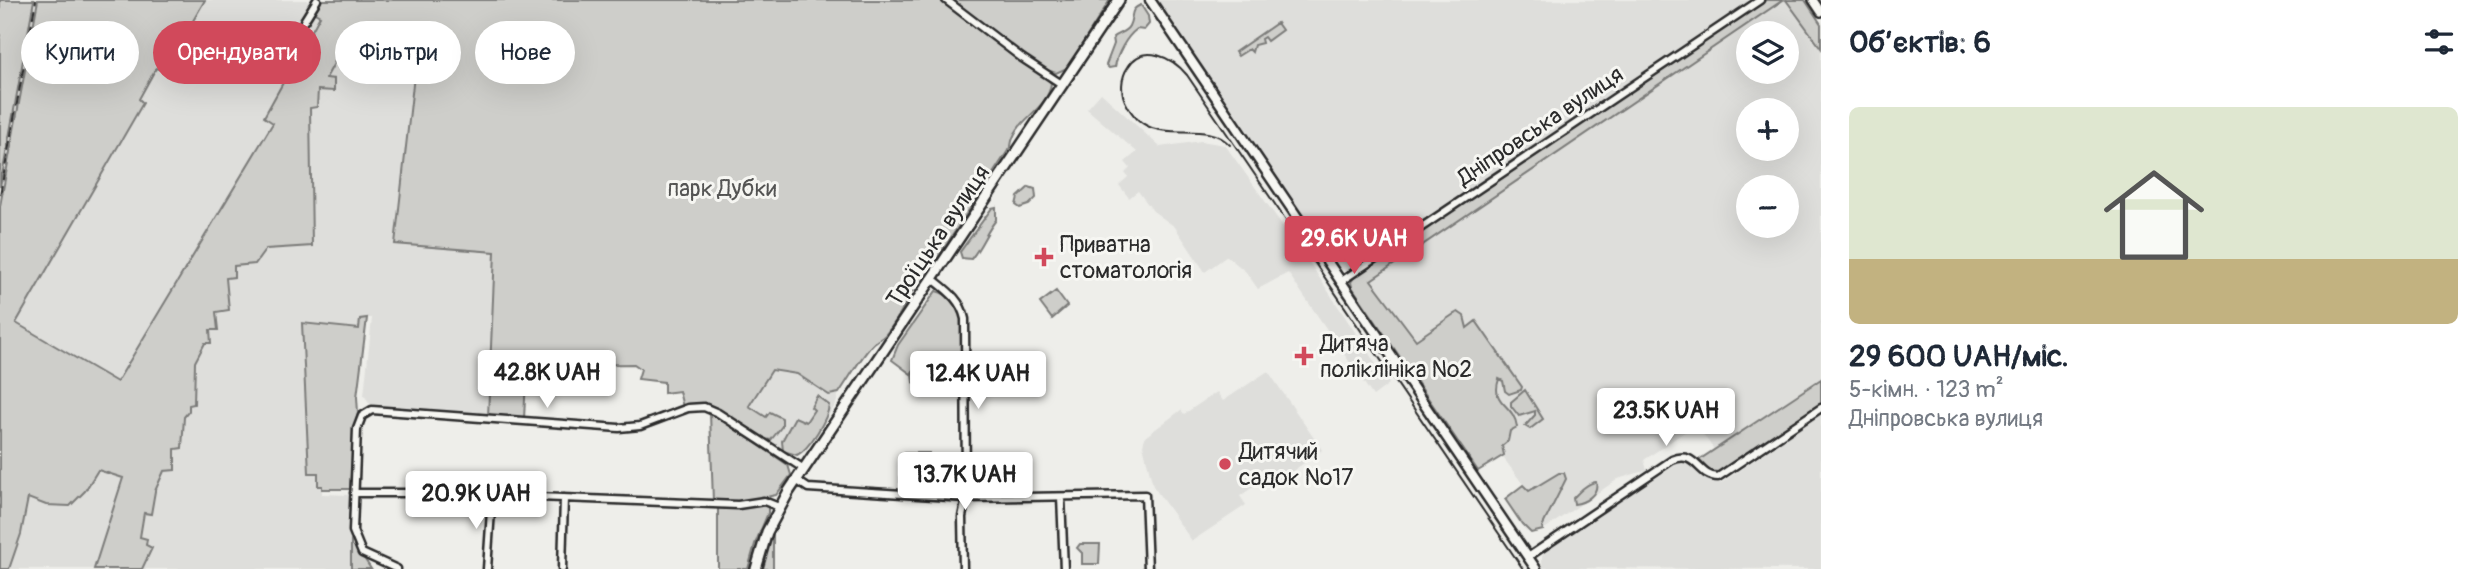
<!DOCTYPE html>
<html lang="uk">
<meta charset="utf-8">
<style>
body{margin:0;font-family:Pangolin,sans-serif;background:#f2f2f3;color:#1f2937;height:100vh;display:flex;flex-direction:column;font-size:26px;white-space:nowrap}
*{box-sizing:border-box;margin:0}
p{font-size:23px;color:#747a83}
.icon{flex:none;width:38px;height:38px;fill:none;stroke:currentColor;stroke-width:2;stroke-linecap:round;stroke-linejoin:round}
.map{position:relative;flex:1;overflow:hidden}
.sheet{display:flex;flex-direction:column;background:#fff;width:665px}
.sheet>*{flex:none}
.top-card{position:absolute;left:21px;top:21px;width:665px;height:63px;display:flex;gap:14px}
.fabs{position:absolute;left:1736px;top:21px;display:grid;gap:14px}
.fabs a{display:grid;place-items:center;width:63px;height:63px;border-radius:50%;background:#fff;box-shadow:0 7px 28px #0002;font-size:35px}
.price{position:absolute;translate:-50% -60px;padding:0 16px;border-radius:7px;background:#fff;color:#222;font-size:23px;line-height:46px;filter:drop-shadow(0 2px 4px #0008)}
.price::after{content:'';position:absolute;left:50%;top:42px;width:21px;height:16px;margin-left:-10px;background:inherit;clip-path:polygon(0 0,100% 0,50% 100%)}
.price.selected{background:#d1495b;color:#fff}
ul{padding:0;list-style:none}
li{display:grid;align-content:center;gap:14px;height:371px;padding:0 28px}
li+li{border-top:2px solid #e0e1e3}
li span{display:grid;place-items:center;height:217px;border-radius:10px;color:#555}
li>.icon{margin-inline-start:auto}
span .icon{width:126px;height:126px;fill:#fffc;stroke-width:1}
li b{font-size:30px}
h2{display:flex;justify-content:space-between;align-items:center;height:84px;padding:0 28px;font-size:30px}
.tag{padding:0 24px;border-radius:32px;background:#fff;box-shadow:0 7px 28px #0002;font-size:24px;line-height:63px}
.tag.selected{background:#d1495b;color:#fff}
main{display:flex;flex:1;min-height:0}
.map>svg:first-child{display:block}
</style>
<main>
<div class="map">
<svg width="1821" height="569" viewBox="0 0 1821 569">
<rect width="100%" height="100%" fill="#eeeeea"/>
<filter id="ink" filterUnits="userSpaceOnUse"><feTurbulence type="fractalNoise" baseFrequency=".0143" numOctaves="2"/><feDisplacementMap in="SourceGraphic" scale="14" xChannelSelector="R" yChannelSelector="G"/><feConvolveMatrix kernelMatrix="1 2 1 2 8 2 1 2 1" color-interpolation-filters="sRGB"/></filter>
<g filter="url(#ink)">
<path fill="#dededb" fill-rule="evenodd" d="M34,0h4l-38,206v-19z
M205,0h101l6,3 8,12 -56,102 9,5 -156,260 -101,-58 127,-221 -4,-3 17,-32 8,3z
M1156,0h598l-215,143 -188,128h-6l-6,-2 -102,-153z
M1783,0h3l35,48v331l-106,72 -19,-27 -52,36 3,10 -29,9 -75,51 -1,-3 23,-45 -6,-9 -31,18 -157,-211zM1748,33h39v39h-39zM1748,110h39v39h-39zM1748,187h39v39h-39z
M367,32l51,7 -23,205 100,8 -7,165 -118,-13 -6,-9 8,-77h-5l-8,11 -57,-5 7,148h9v13l4,1v8l28,1v31l6,38 8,5h-222l10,-20 -12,-11 5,-25 9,-11 1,-11 20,-43h7l2,-31 5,-6 6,-49 21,-51 12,-2 -2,-31 8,-12 21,-2 11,-15 46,-4 -3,-137 9,-18 16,1 -8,-12 11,-21z
M1101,93l59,54 41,-6 24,4 88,123 76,116 -16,12 -85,-123 -30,16 -12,-17 -19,-16 -22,16 -30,-45 -22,-16 -15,-20 -9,7 -10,-13 9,-8 -3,-4 5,-5 -5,-6 12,-10 -50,-43z
M773,369l24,5 32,21 10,-2 -3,11 -31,48 -8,4 -14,-5 -45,-28z
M1268,371l54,79 -50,36 -6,-8 -26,18 6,9 -54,36 -39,-55 -10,-41 2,-8 36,-27 3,4 33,-22 6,9z
M1821,414v155l-279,-1v-11l2,-5 136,-90 11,1 18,18 12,2z
M98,470l25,7 -29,92h-86l20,-71 18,7 39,-14z"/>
<path fill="#cececa" stroke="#7c7c7a" stroke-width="2" d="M0,0h34l-34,187z
M38,0h167l-41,71 -8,-3 -17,31 4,4 -127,220 101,59 156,-259 -9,-6 56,-101 -7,-4 7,-12h790l-43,68 -11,5 -12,-4 -3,4 10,10c-3,28 -37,36 -40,63l-74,113c-25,18 -30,52 -51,75 -3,4 -9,6 -13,10 -13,14 -23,33 -34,49l-10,2 -32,-21 -25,-4 -23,36 17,11 4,-5 12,6v8l-11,14 -6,-1 -53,-33 -8,-2 -21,3 -4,-16 -15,2v-11l-26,-3 3,-10 -7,-5 -60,1 -48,13 -2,41 -36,-2 7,-165 -100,-8 23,-204 -51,-8 -30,26 -11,20 8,1v12l-16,-1 -1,17 -7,1 2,138 -46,3 -11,15 -21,2v11l-8,1 3,32 -13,2 2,18h-8l1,13h-6l-10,19 -1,42 -5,1v6l-5,6 -2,31 -7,1v21l-11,1 -9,20 -4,23 -7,-1 -4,24 7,2 -1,6 6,3 -10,21h-48l29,-91 -25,-8 -13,21 -15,15 -24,-1 -18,-7 -7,36 -12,35h-9v-363z
M1766,0h17l-412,280 45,60 38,-26 4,-2 6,4 3,12 9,-7 46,66 -1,3 -12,4 -4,-3 -2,-10 -4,-2c-9,26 15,24 18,48l-7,4 -2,10 -6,5 2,9 -26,16 -126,-184 -1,-5 4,-6z
M1786,0h19l16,24v24z
M1141,5l7,11 1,8 -5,6 -7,-1c-11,8 -20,25 -22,38l-6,1 -3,-3 8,-21 -1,-7c5,-4 13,-5 16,-11 5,-10 0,-17 12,-21z
M1277,23l5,7 -15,11 -3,-4 -3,2 1,4 -8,2 -2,7 -3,-3 -11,7 -3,-4z
M1029,187l6,2 1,9 -7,7 -9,3 -4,-3 2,-8z
M996,207v13c-10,12 -14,26 -25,39l-9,-1 -2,-6 32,-44z
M936,291c15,4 23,15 27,29l-1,63h-34l5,-11 -15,-9 -7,11 -19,-14 6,-15z
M1056,291l11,15 -15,13 -12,-16z
M367,318l-10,79 1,16 -4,16 -4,60h-28v-3h-4v-13h-9l-7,-150 57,6 1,-10z
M919,365l12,8 -8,13 -10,-4 -1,-7z
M1821,379v25l-103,68 -8,-1 -11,-11z
M1525,390l18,29 -13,10 -5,-3 10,-11v-4l-16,5 -8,-10v-4z
M817,396l12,9c-1,14 -20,44 -32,50l-14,-4 -1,-10 13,-24 11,5 8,-12 -3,-3z
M710,412l78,53 3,10 -15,20 -37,7h-26z
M901,453h28v30l-29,-1z
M1559,473h5l2,6 -24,48 1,3 -12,3 -9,-9 -17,-25 18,-14 6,6z
M1596,482c3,12 -11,21 -22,22l-1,-6c6,-6 14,-15 23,-16z
M764,504l4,3v6l-13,31 -7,25h-30v-63z
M773,532v37h-10z
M351,538l20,31h-20z
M1080,544h20l-1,20h-17v-11l-5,-5z"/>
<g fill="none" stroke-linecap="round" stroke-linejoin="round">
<defs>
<path id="minor" d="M946,0l76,58 41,27
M304,21l13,-21
M933,279c15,12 28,21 32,40l1,179 -4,19 1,52
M1340,282l420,-282
M796,480l12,8 158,10 179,-3 3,74
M354,493h80l304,12 26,-4 15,6
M1061,497l3,72
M1528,557l144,-97c24,-11 26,17 46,17l103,-69
M397,569l-35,-16 -9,-22 4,-102 5,-13 10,-6 247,18 21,-2 48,-18 16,-1 14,6 86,56
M487,569l5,-73
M562,569l2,-71"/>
<path id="tertiary" d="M1813,0l8,12"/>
<path id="secondary" d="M1150,0l386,569"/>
<path id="primary" d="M756,569l11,-37 22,-41 330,-491"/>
</defs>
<use href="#minor" stroke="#2b2b2b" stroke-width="11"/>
<use href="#tertiary" stroke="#2b2b2b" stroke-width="12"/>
<use href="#secondary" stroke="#2b2b2b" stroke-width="13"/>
<use href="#primary" stroke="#2b2b2b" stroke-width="14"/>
<use href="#minor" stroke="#f6f6f2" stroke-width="6"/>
<use href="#tertiary" stroke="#f6f6f2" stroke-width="7"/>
<use href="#secondary" stroke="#f6f6f2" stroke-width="8"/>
<use href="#primary" stroke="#f6f6f2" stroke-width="9"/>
<path stroke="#2b2b2b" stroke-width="2" d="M1230,145c-29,-31 -79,9 -104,-42 -6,-11 -5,-26 2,-36 15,-25 45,-9 59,8l336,494"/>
<path stroke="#2b2b2b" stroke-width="2" stroke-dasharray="10 5" stroke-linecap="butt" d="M0,195l36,-195"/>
</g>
</g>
<g fill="#d1495b" stroke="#f6f6f2" stroke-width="2.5">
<path d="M1040.5 246.5h7v7h7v7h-7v7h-7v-7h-7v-7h7z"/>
<path d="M1300.5 345.5h7v7h7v7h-7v7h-7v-7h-7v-7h7z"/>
<circle cx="1225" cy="464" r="7"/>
</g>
<g text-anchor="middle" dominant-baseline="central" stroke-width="6" stroke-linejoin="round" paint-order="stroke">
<g font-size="23" fill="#2b2b2b" stroke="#f6f6f2">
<text transform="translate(1540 126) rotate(-34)">Дніпровська вулиця</text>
<text transform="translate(938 236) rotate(-56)">Троїцька вулиця</text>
</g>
<g font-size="23" fill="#545453" stroke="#f6f6f2">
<text x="722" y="188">парк Дубки</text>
</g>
<g font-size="23" fill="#2b2b2b" stroke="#f6f6f2" text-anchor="start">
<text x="1060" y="244">Приватна<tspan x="1060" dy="26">стоматологія</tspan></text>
<text x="1320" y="343">Дитяча<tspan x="1320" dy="26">поліклініка №2</tspan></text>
<text x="1239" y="451">Дитячий<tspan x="1239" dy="26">садок №17</tspan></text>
</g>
</g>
</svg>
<div class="fabs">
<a><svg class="icon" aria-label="layers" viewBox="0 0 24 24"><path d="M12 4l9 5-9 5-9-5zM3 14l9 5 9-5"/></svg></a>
<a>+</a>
<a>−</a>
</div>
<b class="price selected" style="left:1354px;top:276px">29.6K UAH</b>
<b class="price" style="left:547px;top:410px">42.8K UAH</b>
<b class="price" style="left:978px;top:411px">12.4K UAH</b>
<b class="price" style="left:1666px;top:448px">23.5K UAH</b>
<b class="price" style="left:965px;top:512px">13.7K UAH</b>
<b class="price" style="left:476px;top:531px">20.9K UAH</b>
<div class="top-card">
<a class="tag">Купити</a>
<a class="tag selected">Орендувати</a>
<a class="tag">Фільтри</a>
<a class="tag">Нове</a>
</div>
</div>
<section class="sheet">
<h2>Об’єктів: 6<svg class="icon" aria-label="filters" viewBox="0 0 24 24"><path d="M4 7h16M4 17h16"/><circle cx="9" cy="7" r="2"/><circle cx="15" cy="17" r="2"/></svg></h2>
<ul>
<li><span style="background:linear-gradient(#dfe7d0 70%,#c2b280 0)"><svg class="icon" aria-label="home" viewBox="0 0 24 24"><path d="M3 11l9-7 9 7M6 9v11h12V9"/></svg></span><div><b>29 600 UAH/міс.</b><p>5-кімн. · 123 m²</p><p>Дніпровська вулиця</p></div></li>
</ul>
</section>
</main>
